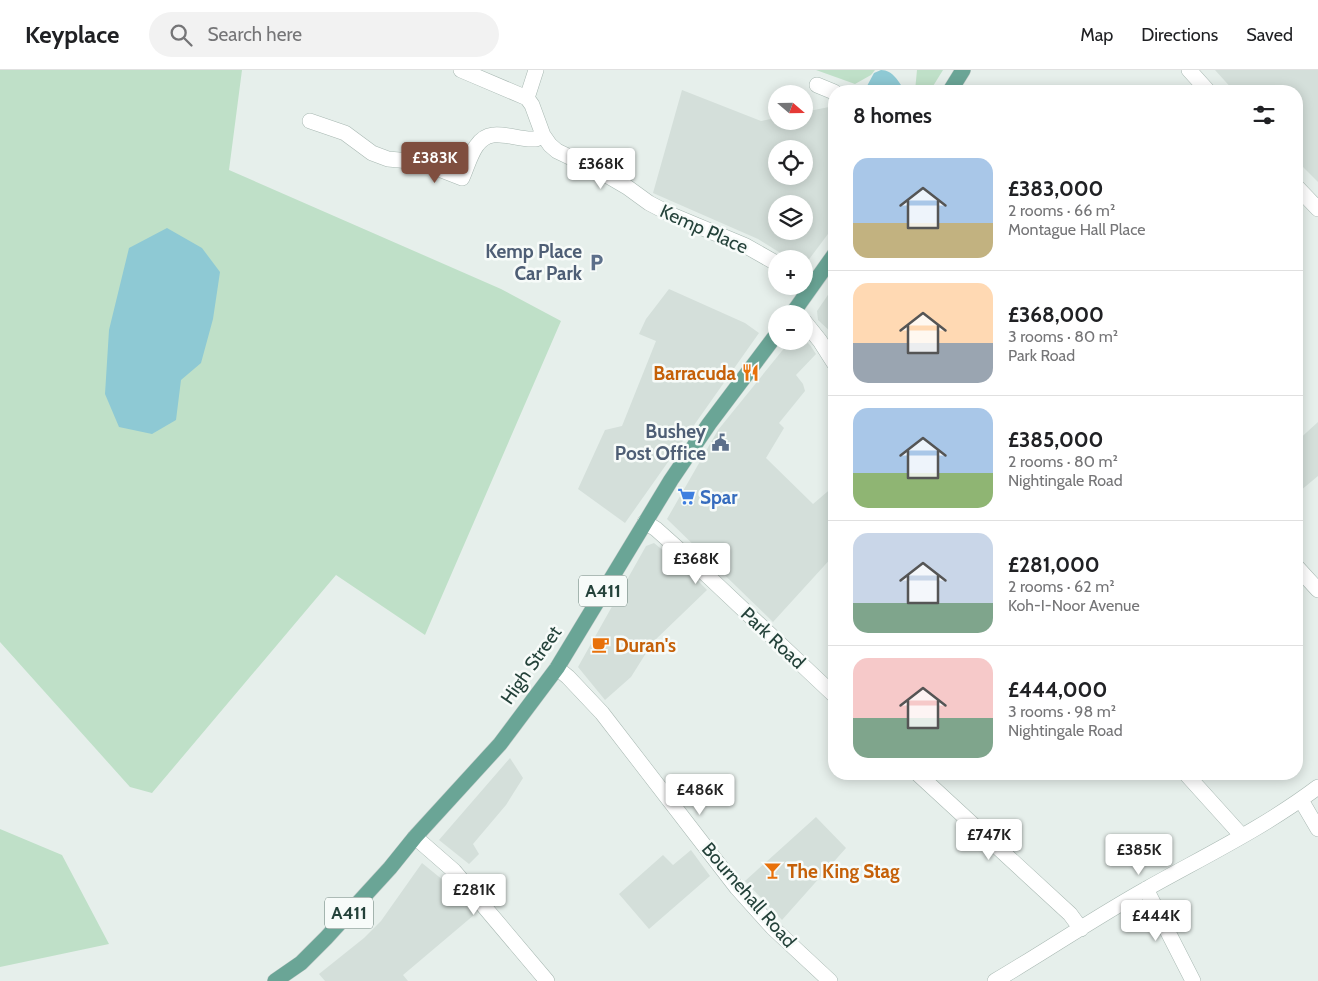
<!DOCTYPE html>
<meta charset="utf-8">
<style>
body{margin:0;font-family:Cabin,sans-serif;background:#f2f2f2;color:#202124;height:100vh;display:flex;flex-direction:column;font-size:19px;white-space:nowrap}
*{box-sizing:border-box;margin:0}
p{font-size:16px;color:#757577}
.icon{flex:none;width:28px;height:28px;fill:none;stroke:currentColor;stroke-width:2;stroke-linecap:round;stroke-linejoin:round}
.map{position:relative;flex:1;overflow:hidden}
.sheet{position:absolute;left:828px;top:15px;width:475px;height:695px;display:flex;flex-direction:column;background:#fff;border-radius:20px;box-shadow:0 2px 12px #0003}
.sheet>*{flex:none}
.needle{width:32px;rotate:110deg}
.fabs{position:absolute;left:768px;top:15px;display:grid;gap:10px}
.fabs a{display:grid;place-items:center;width:45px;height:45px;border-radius:50%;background:#fff;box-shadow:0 2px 12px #0003;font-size:25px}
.price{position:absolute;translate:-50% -42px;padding:0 11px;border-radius:5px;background:#fff;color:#222;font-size:16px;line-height:32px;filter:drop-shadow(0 1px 2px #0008)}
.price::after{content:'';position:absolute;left:50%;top:30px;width:15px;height:11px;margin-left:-8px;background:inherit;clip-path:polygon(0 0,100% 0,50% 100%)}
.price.selected{background:#7f4e3f;color:#fff}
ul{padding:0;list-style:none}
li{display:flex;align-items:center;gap:15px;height:125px;padding:0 25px}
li+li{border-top:1px solid #e0e0e0}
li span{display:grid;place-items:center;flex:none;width:140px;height:100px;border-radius:15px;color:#555}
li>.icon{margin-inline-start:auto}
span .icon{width:60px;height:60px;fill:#fffc;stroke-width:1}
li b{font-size:21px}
h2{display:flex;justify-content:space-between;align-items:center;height:60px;padding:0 25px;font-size:21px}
header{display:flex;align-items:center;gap:30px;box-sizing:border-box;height:70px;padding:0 25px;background:#fff;border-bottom:1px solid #e0e0e0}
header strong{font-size:24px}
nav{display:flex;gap:28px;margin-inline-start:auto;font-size:18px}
.search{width:350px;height:45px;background:#f2f2f2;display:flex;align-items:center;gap:12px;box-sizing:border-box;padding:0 18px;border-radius:28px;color:#757577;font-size:19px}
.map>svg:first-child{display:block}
</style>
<header>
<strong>Keyplace</strong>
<div class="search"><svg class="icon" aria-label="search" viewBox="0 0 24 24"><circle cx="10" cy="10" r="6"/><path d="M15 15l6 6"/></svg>Search here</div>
<nav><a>Map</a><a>Directions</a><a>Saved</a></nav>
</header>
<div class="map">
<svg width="1318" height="911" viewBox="0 0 1318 911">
<rect width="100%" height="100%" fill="#e6efeb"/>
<path fill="#d4dfda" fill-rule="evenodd" d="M1215,0h103v112l-22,-22v-69h-62z
M682,20l79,31 15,-3v3h28v-9l30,-6v120l-30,40v-7h-14l-32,-20 -105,-46zM776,79h28v27h-28zM776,134h28v27h-28z
M834,216v49l-16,-15 -1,-9z
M669,219l76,34 14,10 -134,190 -47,-34 27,-59 17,-4 34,-85 -17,-7 7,-15z
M804,269l6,6 6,9 -20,21 7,9 2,7 -26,32 5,5 -18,30 47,46 21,-18v69l-61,67 -106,-103 51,-89 72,-89h14z
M1318,352v54l-18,15 -4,-4v-45z
M654,473l35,29 18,18 -54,52 -22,35 -26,23 -27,-33 68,-121z
M510,688l13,20 -17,27 -33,39 6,10 -10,10 -30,-24z
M816,747l30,31 -64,72 -37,-39z
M691,780l19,26 -61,53 -30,-35 44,-39 10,10z
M422,793l27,22 25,30 -71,60 5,6h-83l-6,-7 45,-36 17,-17z"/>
<path fill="#bfe0c8" d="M0,0h242l-13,100 272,119 60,32 -136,314 -89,-60 -184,218 -22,-6 -130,-145z
M816,0h59l-4,5 -16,9z
M917,0h26l-13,21h-15z
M0,759l62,26 47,89 -109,23z"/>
<path fill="#8ec9d4" d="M881,0c12,0 18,12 24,21h-37l-1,-5 7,-13z
M167,158l35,20 18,24 -7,47 -12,44 -20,17 -5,40 -24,14 -33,-7 -14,-33 4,-64 20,-82z"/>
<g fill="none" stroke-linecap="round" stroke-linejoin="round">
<defs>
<path id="minor" d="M461,0l66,28 5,7 11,30 7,10 7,6 46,22 24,14 22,16 25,13 72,30 30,17
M1189,0l19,21
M817,15l17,7
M527,28l9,-28
M310,51l35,12 27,20 16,6 33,3 41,16c7,-15 12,-41 31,-43 9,-2 27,4 38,4h5l7,-4
M1296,116l22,23
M804,251l16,20 14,22
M645,452l11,7 38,34 140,132
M1296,496l22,24
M557,598l11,9 34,36 135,175 36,40 57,53
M918,704l152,140 11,15
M1186,704l56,62
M1301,730l17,29
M415,767l39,34 93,110
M1146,819l47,92
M995,911c51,-30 101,-64 153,-93 57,-32 117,-61 170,-101"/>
<path id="major" d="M950,21l13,-21
M792,244l42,-59
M275,911l26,-18 25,-25 64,-70 25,-31 85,-93 57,-76 114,-188 38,-56 67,-89"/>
</defs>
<use href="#minor" stroke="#a8b8b2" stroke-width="16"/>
<use href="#major" stroke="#c2cac8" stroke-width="16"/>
<use href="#minor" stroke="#fff" stroke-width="15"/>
<use href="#major" stroke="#6aa596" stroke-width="15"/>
</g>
<defs>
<symbol id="parking-bare" viewBox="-9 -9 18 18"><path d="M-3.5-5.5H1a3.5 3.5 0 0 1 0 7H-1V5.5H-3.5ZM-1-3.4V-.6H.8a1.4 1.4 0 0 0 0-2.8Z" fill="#5c6f8a" stroke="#f7fbf9" stroke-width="2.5" paint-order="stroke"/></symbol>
<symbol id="restaurant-bare" viewBox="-9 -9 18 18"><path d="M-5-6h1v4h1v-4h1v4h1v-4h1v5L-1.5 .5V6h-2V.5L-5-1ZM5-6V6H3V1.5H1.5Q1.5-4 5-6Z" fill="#e8710a" stroke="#f7fbf9" stroke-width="2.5" paint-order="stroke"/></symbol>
<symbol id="civic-bare" viewBox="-9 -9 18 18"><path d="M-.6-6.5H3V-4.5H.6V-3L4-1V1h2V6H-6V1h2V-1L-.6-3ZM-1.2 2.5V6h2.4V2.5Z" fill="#5c6f8a" stroke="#f7fbf9" stroke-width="2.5" paint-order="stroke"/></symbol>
<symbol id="supermarket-bare" viewBox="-9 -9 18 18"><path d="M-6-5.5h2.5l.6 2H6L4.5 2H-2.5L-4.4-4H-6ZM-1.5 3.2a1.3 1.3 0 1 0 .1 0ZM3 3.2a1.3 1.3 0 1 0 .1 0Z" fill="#3f7fe0" stroke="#f7fbf9" stroke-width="2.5" paint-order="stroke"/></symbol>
<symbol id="cafe-bare" viewBox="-9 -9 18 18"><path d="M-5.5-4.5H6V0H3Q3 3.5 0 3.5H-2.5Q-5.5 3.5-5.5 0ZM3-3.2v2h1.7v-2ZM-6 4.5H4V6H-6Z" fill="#e8710a" stroke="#f7fbf9" stroke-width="2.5" paint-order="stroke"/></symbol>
<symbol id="bar-bare" viewBox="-9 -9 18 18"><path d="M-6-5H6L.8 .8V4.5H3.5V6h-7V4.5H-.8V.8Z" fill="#e8710a" stroke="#f7fbf9" stroke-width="2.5" paint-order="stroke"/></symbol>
</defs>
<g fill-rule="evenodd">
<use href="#parking-bare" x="584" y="180" width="25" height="25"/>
<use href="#restaurant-bare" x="738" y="290" width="25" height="25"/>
<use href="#civic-bare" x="708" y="360" width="25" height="25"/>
<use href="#supermarket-bare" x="674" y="414" width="25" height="25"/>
<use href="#cafe-bare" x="588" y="562" width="25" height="25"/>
<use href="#bar-bare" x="760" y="788" width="25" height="25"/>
</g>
<g text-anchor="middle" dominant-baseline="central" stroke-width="5" stroke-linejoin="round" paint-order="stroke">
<g fill="#f7fbf9" stroke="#637a73" stroke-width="1">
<rect x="579" y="505.5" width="48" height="31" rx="4"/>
<rect x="325" y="827.5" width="48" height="31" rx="4"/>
</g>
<g font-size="18" font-weight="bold" fill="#24423a">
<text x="603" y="521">A411</text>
<text x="349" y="843">A411</text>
</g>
<g font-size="19" fill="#24423a" stroke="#f7fbf9">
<text transform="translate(704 159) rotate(24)">Kemp Place</text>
<text transform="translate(773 568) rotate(43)">Park Road</text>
<text transform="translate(531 595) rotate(-55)">High Street</text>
<text transform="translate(749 825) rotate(49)">Bournehall Road</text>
</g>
<g font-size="19" font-weight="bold" fill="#4e5e75" stroke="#f7fbf9" text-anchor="end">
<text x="582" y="181">Kemp Place<tspan x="582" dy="22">Car Park</tspan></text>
<text x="706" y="361">Bushey<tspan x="706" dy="22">Post Office</tspan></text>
</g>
<g font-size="19" font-weight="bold" fill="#c56008" stroke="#f7fbf9" text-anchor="start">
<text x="736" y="303" text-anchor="end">Barracuda</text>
<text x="615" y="575">Duran's</text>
<text x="787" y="801">The King Stag</text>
</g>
<g font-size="19" font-weight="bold" fill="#366cbe" stroke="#f7fbf9" text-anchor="start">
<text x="700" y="427">Spar</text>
</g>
</g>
</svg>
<div class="fabs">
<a><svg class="needle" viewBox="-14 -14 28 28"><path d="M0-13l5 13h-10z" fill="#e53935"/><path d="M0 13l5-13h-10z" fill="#757577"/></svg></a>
<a><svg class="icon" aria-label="locate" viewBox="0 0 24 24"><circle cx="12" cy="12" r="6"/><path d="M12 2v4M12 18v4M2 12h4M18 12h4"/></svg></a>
<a><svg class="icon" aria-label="layers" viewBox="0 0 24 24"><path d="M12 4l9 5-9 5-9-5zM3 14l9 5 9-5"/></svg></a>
<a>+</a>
<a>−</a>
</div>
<b class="price selected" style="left:435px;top:114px">£383K</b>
<b class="price" style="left:601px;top:120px">£368K</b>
<b class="price" style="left:696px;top:515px">£368K</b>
<b class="price" style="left:700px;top:746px">£486K</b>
<b class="price" style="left:989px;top:791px">£747K</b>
<b class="price" style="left:1139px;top:806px">£385K</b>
<b class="price" style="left:474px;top:846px">£281K</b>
<b class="price" style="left:1156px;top:872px">£444K</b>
<section class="sheet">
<h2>8 homes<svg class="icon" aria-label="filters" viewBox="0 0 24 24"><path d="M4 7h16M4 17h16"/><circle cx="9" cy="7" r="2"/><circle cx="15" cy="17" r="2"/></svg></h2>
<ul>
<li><span style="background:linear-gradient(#a9c7e8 65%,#c2b280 0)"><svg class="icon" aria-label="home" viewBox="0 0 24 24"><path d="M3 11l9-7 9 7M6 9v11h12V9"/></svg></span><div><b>£383,000</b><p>2 rooms · 66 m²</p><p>Montague Hall Place</p></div></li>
<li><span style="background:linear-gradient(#ffd9b3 60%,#9aa5b1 0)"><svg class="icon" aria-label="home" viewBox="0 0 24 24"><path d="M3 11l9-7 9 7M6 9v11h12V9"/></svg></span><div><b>£368,000</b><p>3 rooms · 80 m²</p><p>Park Road</p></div></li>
<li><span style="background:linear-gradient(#a9c7e8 65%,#8fb573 0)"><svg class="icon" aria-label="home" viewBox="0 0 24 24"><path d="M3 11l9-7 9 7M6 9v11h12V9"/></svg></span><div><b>£385,000</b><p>2 rooms · 80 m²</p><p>Nightingale Road</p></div></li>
<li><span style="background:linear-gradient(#c9d6e8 70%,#7fa58c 0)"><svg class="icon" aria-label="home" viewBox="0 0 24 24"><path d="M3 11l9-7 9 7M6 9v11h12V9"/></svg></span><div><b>£281,000</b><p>2 rooms · 62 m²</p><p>Koh-I-Noor Avenue</p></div></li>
<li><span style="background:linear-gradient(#f6c9c9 60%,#7fa58c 0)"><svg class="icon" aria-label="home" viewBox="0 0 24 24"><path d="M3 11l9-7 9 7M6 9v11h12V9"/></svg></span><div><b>£444,000</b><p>3 rooms · 98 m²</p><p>Nightingale Road</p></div></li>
</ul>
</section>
</div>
